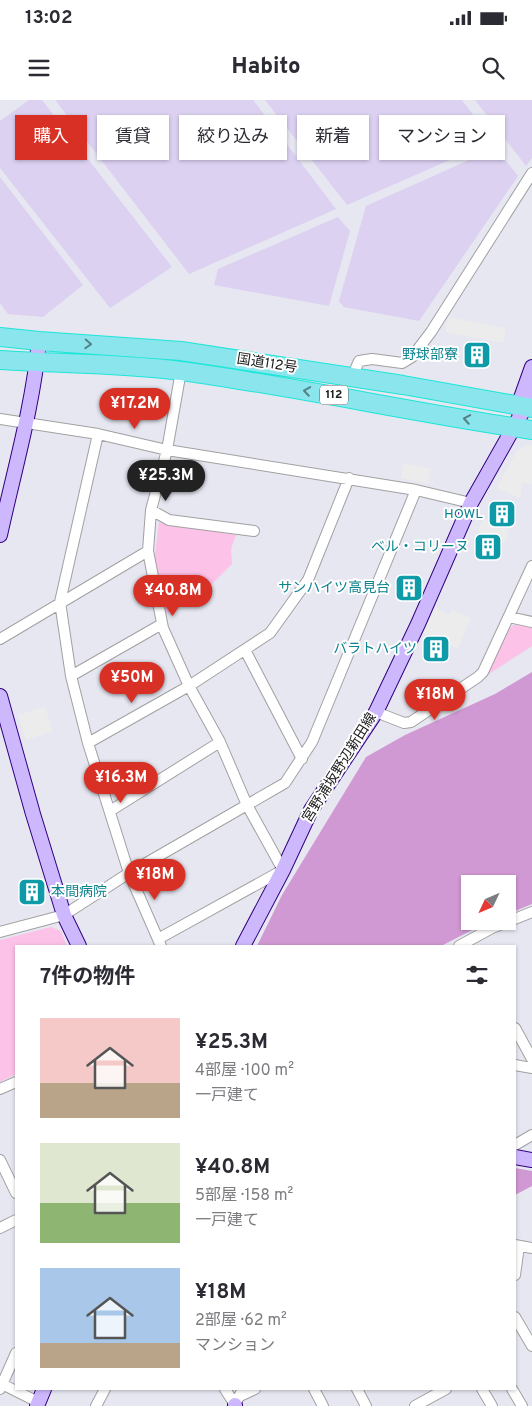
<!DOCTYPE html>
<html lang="ja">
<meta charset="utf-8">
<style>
body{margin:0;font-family:Overpass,"Noto Sans JP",sans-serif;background:#f7f7f7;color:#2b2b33;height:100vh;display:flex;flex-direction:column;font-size:19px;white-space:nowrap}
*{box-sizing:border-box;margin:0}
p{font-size:16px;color:#7c7c81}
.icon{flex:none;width:28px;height:28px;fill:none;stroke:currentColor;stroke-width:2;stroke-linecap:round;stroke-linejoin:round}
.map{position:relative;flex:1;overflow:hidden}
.side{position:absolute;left:15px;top:845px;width:501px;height:445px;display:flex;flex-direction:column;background:#fff;border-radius:0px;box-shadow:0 1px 4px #0004}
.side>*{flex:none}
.guide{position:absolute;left:15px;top:15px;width:502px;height:45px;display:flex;gap:10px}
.needle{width:32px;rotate:226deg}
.tools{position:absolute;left:461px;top:775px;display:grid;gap:10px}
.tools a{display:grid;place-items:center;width:55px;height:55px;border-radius:0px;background:#fff;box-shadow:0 1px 4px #0004;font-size:25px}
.price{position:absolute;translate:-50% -42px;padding:0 11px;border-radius:18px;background:#d93025;color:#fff;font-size:16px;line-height:32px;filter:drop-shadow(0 1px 2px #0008)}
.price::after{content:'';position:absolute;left:50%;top:30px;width:15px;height:11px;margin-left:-8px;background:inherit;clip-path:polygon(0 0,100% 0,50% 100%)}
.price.active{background:#222;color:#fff}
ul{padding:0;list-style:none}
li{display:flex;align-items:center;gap:15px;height:125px;padding:0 25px}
li span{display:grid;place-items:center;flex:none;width:140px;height:100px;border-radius:0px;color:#555}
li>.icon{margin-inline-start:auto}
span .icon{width:60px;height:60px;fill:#fffc;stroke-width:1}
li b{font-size:21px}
h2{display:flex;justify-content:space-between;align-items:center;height:60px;padding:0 25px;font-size:21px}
.chip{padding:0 18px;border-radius:0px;background:#fff;box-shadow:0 1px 4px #0004;font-size:18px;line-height:45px}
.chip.active{background:#d93025;color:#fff}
.status{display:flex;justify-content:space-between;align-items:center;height:35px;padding:0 25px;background:#fff;direction:ltr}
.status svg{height:14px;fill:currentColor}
header{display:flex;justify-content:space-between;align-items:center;height:65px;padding:0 25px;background:#fff;font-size:22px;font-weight:800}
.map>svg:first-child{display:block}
</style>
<div class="status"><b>13:02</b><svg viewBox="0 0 49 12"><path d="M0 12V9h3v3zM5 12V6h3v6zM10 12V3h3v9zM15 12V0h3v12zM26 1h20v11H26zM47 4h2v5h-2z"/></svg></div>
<header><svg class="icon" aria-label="menu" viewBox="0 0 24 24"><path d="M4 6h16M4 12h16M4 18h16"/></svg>Habito<svg class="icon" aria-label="search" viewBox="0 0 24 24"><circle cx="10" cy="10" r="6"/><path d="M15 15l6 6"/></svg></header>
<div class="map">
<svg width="532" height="1306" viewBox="0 0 532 1306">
<rect width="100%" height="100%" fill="#e6e7f1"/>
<path fill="#dcd1f1" d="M29,0h13l130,167 -62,41 -110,-140v-47z
M55,0h198l83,109 -147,65z
M265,0h197l31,41 -146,64z
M475,0h57v58l-6,8z
M496,48l22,28 -99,145 -75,-14 -5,-6 27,-95z
M0,77l83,108 -40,32 -35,-3 -8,-11z
M338,117l12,14 -21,75 -115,-21 4,-16z"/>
<path fill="#d199d3" d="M532,572v232l-24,10v-30h-38v37h20l-49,25h-184l25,-51 84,-138 39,-22 90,-41z
M515,1068l17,3v15l-17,9z"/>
<path fill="#fdc2e8" d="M159,422l77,13 -5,14 1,15 -26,26 -39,24 -11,-40 -1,-20z
M514,525l18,2v19l-46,30 21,-46z
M51,827l10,4 6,15h-51v128l-16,8v-142z"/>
<path fill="#ececec" d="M448,217l58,11 -3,15 -58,-11z
M532,345v39l-9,-2 -3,16 -23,-10 19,-36 5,-4z
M403,363l28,6 -2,15 -28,-6z
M483,418l26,12 -5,13 -26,-12z
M435,508l14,7 3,-5 19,8 -13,31 -35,-16z
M45,606l7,26 -26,8 -8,-25z"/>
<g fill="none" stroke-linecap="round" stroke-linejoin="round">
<defs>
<path id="street" d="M352,277l7,-16 13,-2 30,4 10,-6 19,-25 101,-159
M0,319l98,15 69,16 249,40 55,13
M98,334l-38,168 11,74 17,67 41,130 32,73
M151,410l18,10 85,11
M509,517l23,5
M0,539l148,-88
M245,550l57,109
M71,576l91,-52
M376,612l28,11 7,-1 67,-45 5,-5 49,-106
M88,643l101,-57 81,-53 38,-53 41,-102
M110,711l110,-69
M0,832l64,-17 65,-42 156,-90 27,-41 104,-252
M158,839l125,-69 -36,-65 -27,-63 -31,-56 -26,-58 -15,-77 3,-41 16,-60 14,-79
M459,846l33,-18 40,-16
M515,928l17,31
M515,965l17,3
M0,989l16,-7
M515,1045l17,-10
M0,1060l16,33
M0,1128l16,-8
M515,1145l17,3
M515,1175l4,-29
M515,1217l17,29
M0,1283l38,19
M0,1289l16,-36
M225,1289l10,16
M314,1289l9,17
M357,1289l9,17
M482,1289l10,17
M512,1289l10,17
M240,1296l15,-7
M96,1306l9,-17
M234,1306l9,-17
M415,1306l31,-17"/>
<path id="secondary" d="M517,309l15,-42
M0,435c14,-64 33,-129 39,-194
M0,596l33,118 31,101 15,31
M243,846l40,-76 28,-60 65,-98 42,-88 53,-121 61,-108
M515,1057l17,3
M235,1305v1
M37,1306l7,-17"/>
<path id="highway" d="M0,237l39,4 142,10 222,34 129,23
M0,260c60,4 121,3 181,11 118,16 234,42 351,59"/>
</defs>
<use href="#street" stroke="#a1a1a1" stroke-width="12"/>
<use href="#secondary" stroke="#2f007f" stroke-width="16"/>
<use href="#highway" stroke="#1ce6d7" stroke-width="20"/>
<use href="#street" stroke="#fff" stroke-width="10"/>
<use href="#secondary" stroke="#ceb8fd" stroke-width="14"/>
<use href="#highway" stroke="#8ae5ed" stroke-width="18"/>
</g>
<defs><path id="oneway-chevron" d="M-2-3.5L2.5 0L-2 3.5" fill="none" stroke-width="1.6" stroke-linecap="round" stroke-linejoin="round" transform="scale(1.25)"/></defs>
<g stroke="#558286">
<use href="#oneway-chevron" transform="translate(88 244) rotate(3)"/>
<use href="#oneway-chevron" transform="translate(307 291) rotate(-171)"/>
<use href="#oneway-chevron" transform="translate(467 319) rotate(-170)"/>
</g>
<defs>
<symbol id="building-square" viewBox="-11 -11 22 22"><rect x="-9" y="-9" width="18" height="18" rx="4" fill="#0f9aa8" stroke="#fff"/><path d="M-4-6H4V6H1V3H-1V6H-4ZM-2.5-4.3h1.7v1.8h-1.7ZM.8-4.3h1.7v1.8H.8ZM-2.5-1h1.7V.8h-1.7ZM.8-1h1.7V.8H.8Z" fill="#fff"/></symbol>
</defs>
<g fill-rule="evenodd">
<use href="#building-square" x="461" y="239" width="32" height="32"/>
<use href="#building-square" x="486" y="398" width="32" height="32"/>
<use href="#building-square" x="472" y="431" width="32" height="32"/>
<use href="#building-square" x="393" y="472" width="32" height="32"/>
<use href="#building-square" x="420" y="533" width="32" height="32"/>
<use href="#building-square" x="16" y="776" width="32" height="32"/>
</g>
<g text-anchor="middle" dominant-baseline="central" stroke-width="4" stroke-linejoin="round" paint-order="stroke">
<rect fill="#fff" stroke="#636363" stroke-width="1" x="320" y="285.5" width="28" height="19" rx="4"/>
<g font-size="12" font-weight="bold" fill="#202020">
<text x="334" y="295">112</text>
</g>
<g font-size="14" fill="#0d838f" stroke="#fff" text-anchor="end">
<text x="458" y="255">野球部寮</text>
<text x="483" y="414">HOWL</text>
<text x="469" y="447">ベル・コリーヌ</text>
<text x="390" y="488">サンハイツ高見台</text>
<text x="417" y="549">バラトハイツ</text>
<text x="51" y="792" text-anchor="start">本間病院</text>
</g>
<g font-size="14" fill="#202020" stroke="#fff">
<text transform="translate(267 264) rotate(9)">国道112号</text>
<text transform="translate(340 668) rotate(-58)">宮野浦坂野辺新田線</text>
</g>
</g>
</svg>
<div class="tools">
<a><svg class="needle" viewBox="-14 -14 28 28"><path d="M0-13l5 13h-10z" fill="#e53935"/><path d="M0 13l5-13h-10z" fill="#7c7c81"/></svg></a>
</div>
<b class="price" style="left:135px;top:330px">¥17.2M</b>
<b class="price active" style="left:166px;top:402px">¥25.3M</b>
<b class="price" style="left:173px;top:517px">¥40.8M</b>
<b class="price" style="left:132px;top:604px">¥50M</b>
<b class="price" style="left:435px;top:621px">¥18M</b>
<b class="price" style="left:121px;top:704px">¥16.3M</b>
<b class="price" style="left:155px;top:801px">¥18M</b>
<div class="guide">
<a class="chip active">購入</a>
<a class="chip">賃貸</a>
<a class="chip">絞り込み</a>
<a class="chip">新着</a>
<a class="chip">マンション</a>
</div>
<section class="side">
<h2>7件の物件<svg class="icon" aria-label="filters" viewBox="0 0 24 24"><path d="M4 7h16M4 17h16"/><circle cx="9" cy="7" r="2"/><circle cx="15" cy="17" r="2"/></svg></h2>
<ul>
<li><span style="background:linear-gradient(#f6c9c9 65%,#b9a48a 0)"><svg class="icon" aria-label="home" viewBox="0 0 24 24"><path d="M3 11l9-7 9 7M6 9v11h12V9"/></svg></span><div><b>¥25.3M</b><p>4部屋 · 100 m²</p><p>一戸建て</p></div></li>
<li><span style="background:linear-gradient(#dfe7d0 60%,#8fb573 0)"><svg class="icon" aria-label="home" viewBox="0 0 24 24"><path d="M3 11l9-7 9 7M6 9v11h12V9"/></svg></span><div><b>¥40.8M</b><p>5部屋 · 158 m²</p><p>一戸建て</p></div></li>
<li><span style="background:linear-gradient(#a9c7e8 75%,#b9a48a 0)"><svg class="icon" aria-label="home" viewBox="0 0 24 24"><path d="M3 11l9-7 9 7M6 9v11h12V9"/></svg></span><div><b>¥18M</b><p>2部屋 · 62 m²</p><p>マンション</p></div></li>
</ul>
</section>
</div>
